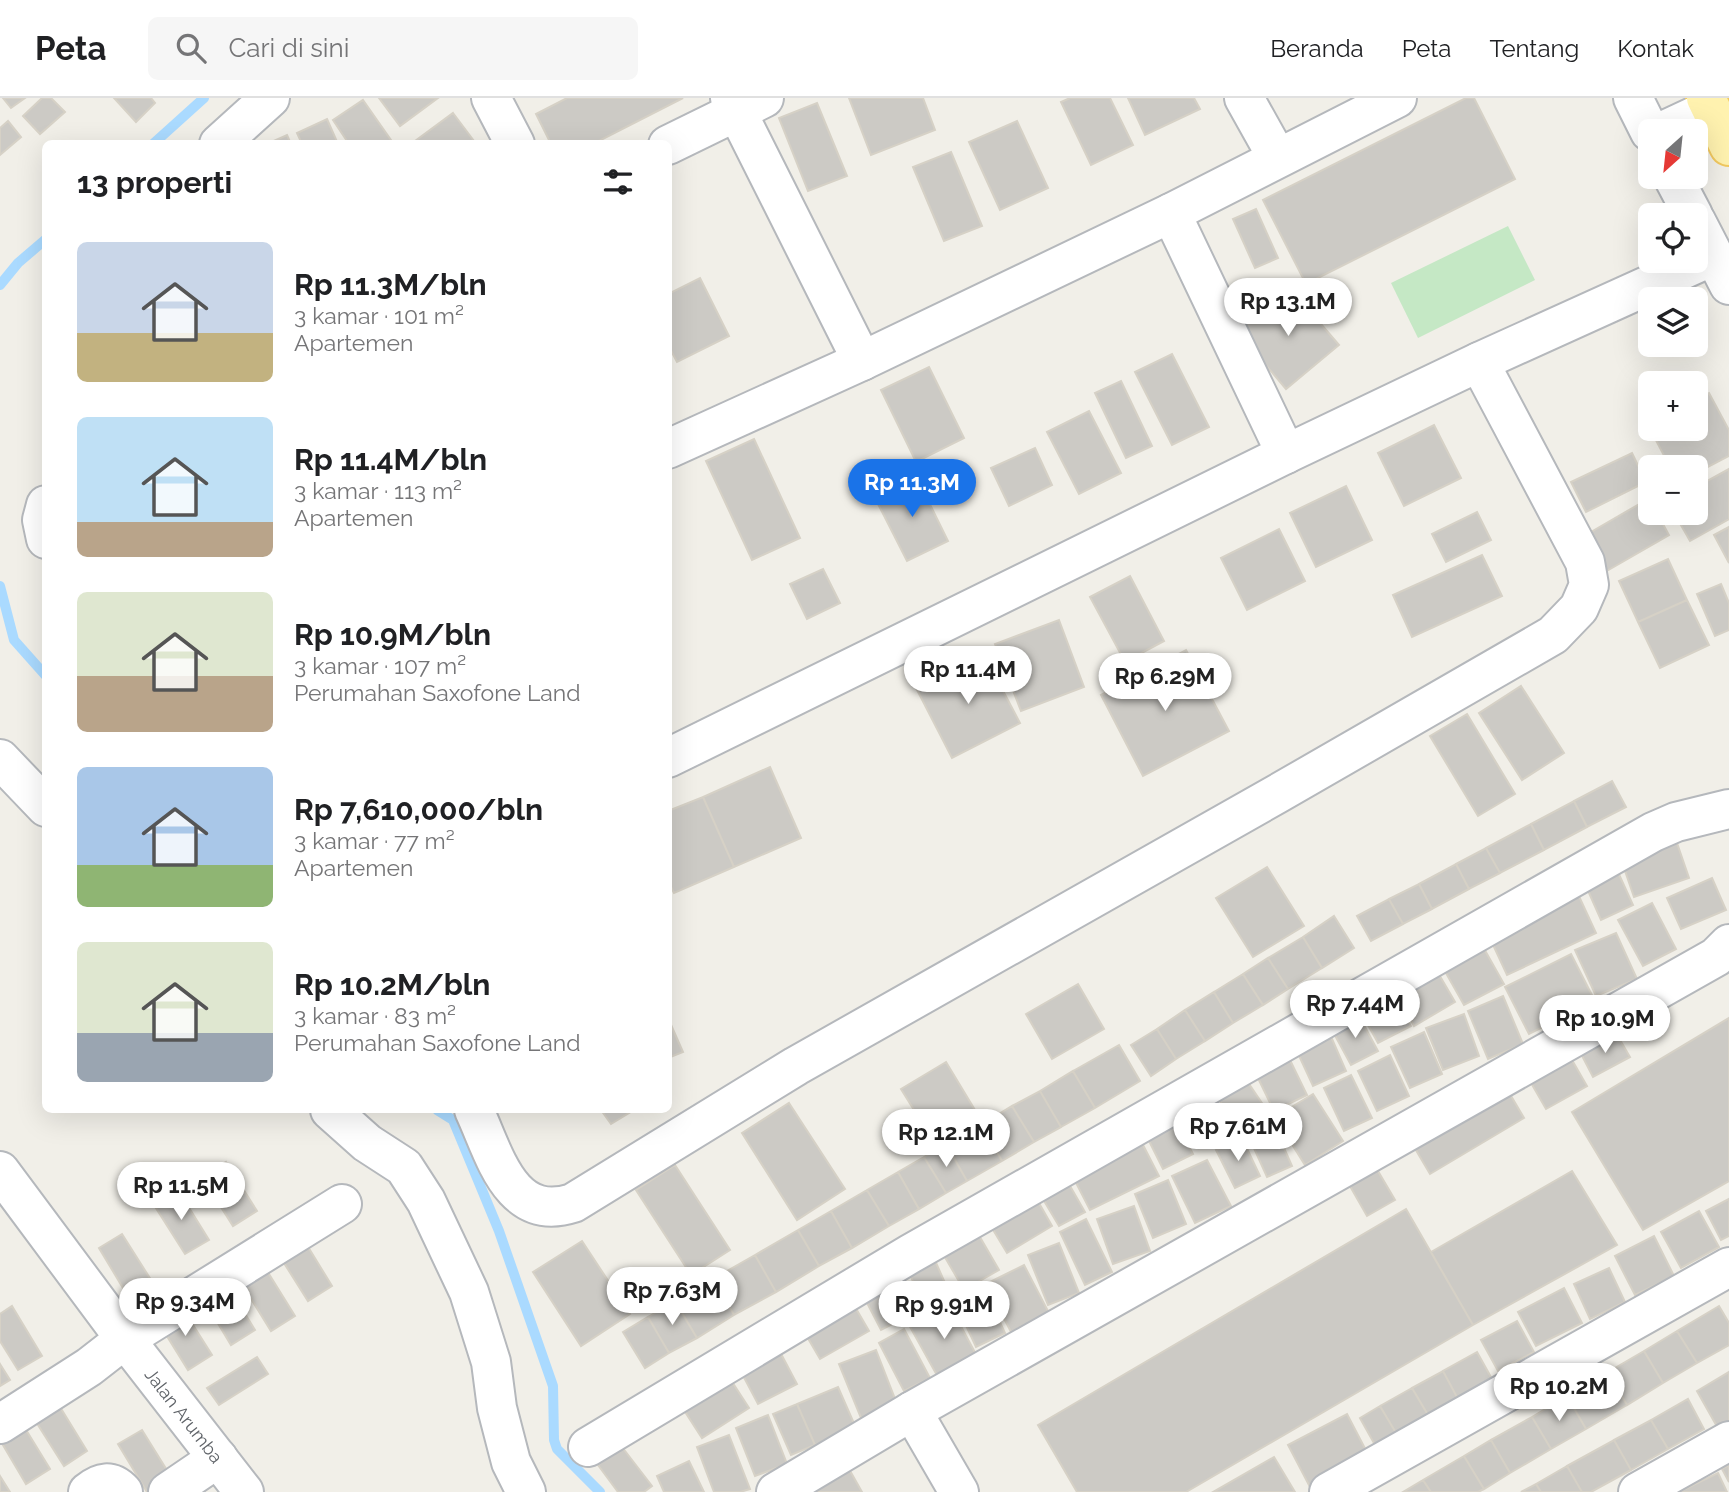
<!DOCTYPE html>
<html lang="id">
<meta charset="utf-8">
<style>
body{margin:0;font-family:Raleway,sans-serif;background:#f6f6f6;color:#202124;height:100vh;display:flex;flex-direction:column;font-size:26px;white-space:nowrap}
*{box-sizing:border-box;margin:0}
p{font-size:23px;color:#757577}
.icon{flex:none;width:38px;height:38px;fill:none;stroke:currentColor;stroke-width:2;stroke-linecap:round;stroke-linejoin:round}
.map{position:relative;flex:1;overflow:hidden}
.sheet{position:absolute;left:42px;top:42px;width:630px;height:973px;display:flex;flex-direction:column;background:#fff;border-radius:10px;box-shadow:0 7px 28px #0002}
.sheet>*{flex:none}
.needle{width:46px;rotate:207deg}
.fabs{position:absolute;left:1638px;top:21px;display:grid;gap:14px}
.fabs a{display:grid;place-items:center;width:70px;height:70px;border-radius:10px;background:#fff;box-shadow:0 7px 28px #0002;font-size:35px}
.price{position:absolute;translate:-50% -60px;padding:0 16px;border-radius:24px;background:#fff;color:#222;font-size:23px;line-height:46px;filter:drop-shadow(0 2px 4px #0008)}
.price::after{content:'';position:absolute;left:50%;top:42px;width:21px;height:16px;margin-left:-10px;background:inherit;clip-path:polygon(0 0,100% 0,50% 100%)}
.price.current{background:#1a73e8;color:#fff}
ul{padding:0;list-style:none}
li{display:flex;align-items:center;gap:21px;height:175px;padding:0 35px}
li span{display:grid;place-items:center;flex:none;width:196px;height:140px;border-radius:10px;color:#555}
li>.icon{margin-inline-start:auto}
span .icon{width:84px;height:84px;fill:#fffc;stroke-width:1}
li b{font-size:30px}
h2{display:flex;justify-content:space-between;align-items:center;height:84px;padding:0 35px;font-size:30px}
header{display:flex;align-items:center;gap:42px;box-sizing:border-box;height:98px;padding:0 35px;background:#fff;border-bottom:2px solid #e0e0e0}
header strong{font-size:33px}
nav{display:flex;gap:38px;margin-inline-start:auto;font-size:24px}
.search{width:490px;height:63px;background:#f6f6f6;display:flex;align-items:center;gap:18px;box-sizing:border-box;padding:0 24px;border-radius:10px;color:#757577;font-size:26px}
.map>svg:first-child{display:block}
</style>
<header>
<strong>Peta</strong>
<div class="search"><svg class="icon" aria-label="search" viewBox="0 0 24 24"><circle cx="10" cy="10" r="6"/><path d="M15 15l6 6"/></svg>Cari di sini</div>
<nav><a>Beranda</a><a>Peta</a><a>Tentang</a><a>Kontak</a></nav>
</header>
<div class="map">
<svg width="1729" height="1394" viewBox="0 0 1729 1394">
<rect width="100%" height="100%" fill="#f1efe8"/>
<path fill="#c5e8c5" d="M1508,128l27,54 -117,58 -27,-55z"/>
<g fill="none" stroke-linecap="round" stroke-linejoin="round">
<path stroke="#aadaff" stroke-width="10" d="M153,46l51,-46
M0,187l18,-22 28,-24
M0,488l14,54 32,36
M437,1012l16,10 46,111 54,155 1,54 3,9 43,43"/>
</g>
<path fill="#cccac5" stroke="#d6d1c6" stroke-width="2" d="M3,0h22l-14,10z
M42,0h9l14,14 -25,22 -17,-18z
M114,0h37l4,5 -19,19z
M379,0h59l-38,28z
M567,0h116l-90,46h-42l-15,-30z
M849,0h74l12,32 -64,25z
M1070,0h40l23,47 -42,20 -30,-63z
M1128,0h66l6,11 -55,26z
M1466,0h8l41,81 -209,105 -43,-84z
M363,2l30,43 -1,1h-43l-16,-24z
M817,5l30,73 -39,15 -29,-73z
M453,15l21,28 -4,3h-59z
M327,21l11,25h-36l-5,-11z
M8,23l13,16 -21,18v-27z
M1017,23l31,67 -48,22 -31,-68z
M287,37l4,9h-24z
M951,54l31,74 -38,15 -31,-74z
M1256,111l22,49 -23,10 -22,-49z
M700,180l29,58 -52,26 -9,-17v-51z
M1289,189l50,58 -53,44 -49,-58z
M1172,256l37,73 -37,18 -37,-73z
M929,269l35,71 -48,24 -35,-72z
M1121,283l31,65 -26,12 -31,-65z
M1709,295l20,37v26l-33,17v-6h-26l-22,-42 2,-1v5h46v-29z
M1089,313l32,62 -42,21 -32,-62z
M1434,327l27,53 -57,28 -26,-53z
M754,341l46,99 -48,22 -46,-99z
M1035,350l17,37 -43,21 -18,-38z
M1632,355l14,29 -60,30 -15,-30z
M1729,371v50l-39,22 -16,-28h22v-26z
M917,380l31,63 -41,20 -32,-63z
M1346,388l26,54 -56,27 -26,-54z
M1648,401l2,14h7l12,22 -64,37 -21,-36z
M1477,414l14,28 -45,22 -14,-28z
M1729,429v36l-15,-28z
M1279,431l26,52 -58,29 -26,-52z
M1482,457l20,41 -90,41 -19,-42z
M1668,461l19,41 -49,22 -19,-41z
M823,471l17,34 -33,16 -17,-35z
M1130,478l34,65 -39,21 -35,-65z
M1721,486l8,19v27l-14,6 -18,-42z
M1687,502l22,45 -49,23 -22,-46z
M1059,522l25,67 -63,24 -26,-67z
M1186,552l43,81 -86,45 -42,-81z
M983,555l37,70 -68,35 -36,-70z
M1521,588l43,67 -42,27 -43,-67z
M1467,616l48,80 -37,22 -48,-80z
M770,669l31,71 -67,29 -31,-70z
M1612,683l14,26 -39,20 -13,-26z
M703,699l31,70 -60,26 -6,-12v-70z
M1574,703l13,26 -43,23 -13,-26z
M1531,726l13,26 -44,23 -14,-25z
M1677,745l12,35 -55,19 -12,-35z
M1486,750l14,25 -31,16 -13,-25z
M1456,766l13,25 -37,20 -13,-25z
M1267,769l37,59 -51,31 -37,-59z
M1617,772l16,35 -32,15 -16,-36z
M1712,780l14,32 -45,19 -14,-31z
M1419,786l13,25 -29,15 -14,-25z
M1577,794l19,41 -89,42 -19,-41z
M1389,801l14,25 -32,17 -14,-25z
M1652,805l24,46 -33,17 -25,-46z
M1334,818l20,32 -32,20 -19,-31z
M1616,835l21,46 -41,17 -21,-46z
M1303,839l19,31 -34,21 -20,-31z
M1478,840l26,46 -40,21 -26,-46z
M1571,856l24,47 -66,33 -24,-47z
M1268,860l20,31 -25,16 -20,-31z
M1434,868l21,36 -41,24 -20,-36z
M1243,876l20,31 -30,18 -19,-31z
M1078,886l26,45 -52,30 -26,-45z
M1391,892l20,36 -33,17 -20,-36z
M1214,894l19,31 -28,18 -20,-31z
M1503,898l20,48 -35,15 -20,-48z
M1185,912l20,31 -29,18 -19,-30z
M1464,916l15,42 -36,14 -17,-42z
M1359,918l19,35 -27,14 -19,-35z
M668,920l15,34 -15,6z
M1729,920v163l-86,49 -71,-118z
M1157,931l19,30 -25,17 -20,-31z
M1329,934l17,39 -33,15 -18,-39z
M1424,934l18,42 -32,14 -19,-41z
M1616,935l14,24 -37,20 -13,-25z
M1119,947l21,36 -45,27 -22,-37z
M1568,955l19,33 -41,23 -19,-33z
M1390,957l19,41 -32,15 -19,-40z
M1289,960l18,37 -33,16 -18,-37z
M946,964l35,58 -44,27 -36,-58z
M1073,973l22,37 -34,19 -21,-36z
M1243,977l27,40 -28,18 -27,-39z
M1351,977l21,43 -28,13 -20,-43z
M1504,986l20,34 -94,56 -20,-34z
M1040,993l21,36 -27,15 -22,-36z
M1313,996l30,47 -38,24 -30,-48z
M1205,1003l20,31 -26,16 -20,-31z
M789,1005l56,86 -48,31 -55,-87z
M1012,1008l22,36 -32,19 -21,-36z
M601,1012h33l-23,14z
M1176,1023l17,33 -30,15 -17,-34z
M1273,1025l19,43 -25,11 -19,-42z
M981,1027l21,36 -35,20 -21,-37z
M1242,1040l18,38 -25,12 -19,-38z
M1142,1045l17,33 -69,34 -17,-33z
M946,1046l21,37 -21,12 -22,-36z
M924,1059l22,36 -27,16 -21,-37z
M1207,1062l24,46 -36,17 -23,-47z
M226,1064l31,49 -24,15 -31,-49z
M675,1067l55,85 -39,25 -55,-85z
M1375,1068l20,34 -28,16 -20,-35z
M1572,1073l45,74 -144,80 -42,-73z
M898,1074l21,37 -30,17 -22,-36z
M1066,1081l19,33 -26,14 -19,-32z
M1168,1082l18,44 -33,14 -18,-44z
M178,1092l31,50 -24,14 -31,-49z
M867,1092l22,36 -37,22 -21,-37z
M1035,1098l17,30 -45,27 -18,-30z
M1729,1101v37l-8,4 -15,-29z
M1134,1108l16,45 -37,13 -16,-45z
M1406,1111l67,116 -287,167h-109l-39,-67z
M831,1113l21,37 -33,18 -21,-36z
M1699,1113l20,36 -38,21 -20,-36z
M1086,1121l26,53 -27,13 -25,-53z
M798,1132l21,36 -43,26 -21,-37z
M977,1134l22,38 -35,20 -22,-38z
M122,1136l31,49 -24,15 -30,-50z
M1654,1138l20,40 -39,19 -20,-39z
M302,1139l30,49 -24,15 -31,-49z
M582,1143l48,73 -49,32 -48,-74z
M1059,1145l20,50 -31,12 -20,-50z
M755,1157l21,37 -42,23 -21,-36z
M933,1158l16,36 -26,12 -16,-36z
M1024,1167l25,48 -38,19 -25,-48z
M264,1168l31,50 -24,15 -31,-50z
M1609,1170l16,34 -35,17 -16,-35z
M713,1181l21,36 -37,23 -22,-37z
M225,1183l30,49 -24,15 -30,-50z
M896,1186l16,30 -31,16 -16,-31z
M1564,1190l18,35 -46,23 -18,-34z
M985,1192l20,43 -29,14 -20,-43z
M851,1202l18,31 -49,28 -18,-31z
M675,1203l22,37 -28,15 -21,-36z
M949,1206l29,54 -39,21 -30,-54z
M12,1208l30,50 -24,14 -18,-29v-27z
M181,1208l31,49 -24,15 -31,-50z
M1719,1208l10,17v22l-32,18 -20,-32z
M648,1219l21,36 -24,15 -22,-36z
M1517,1223l17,31 -36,19 -17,-31z
M904,1231l26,49 -26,13 -25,-48z
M1677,1233l20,32 -34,20 -19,-32z
M779,1252l18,34 -39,20 -18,-34z
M876,1252l21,54 -36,14 -22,-54z
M1644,1253l19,32 -36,22 -19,-33z
M1477,1254l15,27 -34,20 -15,-28z
M257,1259l11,17 -49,31 -12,-17z
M0,1266l10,16 -10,6z
M1443,1273l15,28 -30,16 -16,-27z
M1608,1274l19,33 -41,24 -19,-33z
M1729,1274v52l-10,6 -22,-39z
M727,1276l22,34 -47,30 -22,-34z
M838,1289l18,41 -41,17 -18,-41z
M1412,1290l16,27 -32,18 -16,-27z
M1567,1298l19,33 -35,20 -19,-32z
M1688,1301l16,30 -36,20 -17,-29z
M57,1304l30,49 -23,15 -31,-49z
M797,1306l18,41 -24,10 -18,-41z
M1380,1308l16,27 -21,12 -15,-27z
M1347,1316l23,44 -59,31 -23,-44z
M768,1317l19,49 -32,12 -19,-48z
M1532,1319l19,32 -41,24 -19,-33z
M20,1322l30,49 -24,15 -26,-44z
M1651,1322l17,29 -37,21 -17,-30z
M142,1332l31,50 -22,12h-4l-29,-48z
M729,1337l21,54 -10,3h-26l-17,-45z
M1491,1342l19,33 -26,16 -20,-33z
M1614,1342l17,30 -40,22h-9l-15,-26z
M622,1349l30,39 -8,6h-26l-20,-27z
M1464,1358l20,33 -6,3h-47l-8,-12z
M1274,1359l21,35h-82z
M689,1363l15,31h-40l-7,-16z
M1729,1367v17l-7,-13z
M1567,1368l15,26h-41l-5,-8z
M849,1371l13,23h-55z
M1718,1375l9,19h-48z
M0,1378l10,16h-10z
M1423,1382l8,12h-28z
M1536,1386l5,8h-20z"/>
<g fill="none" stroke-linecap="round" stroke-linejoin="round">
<defs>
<g id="minor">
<path d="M491,0l24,46"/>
<path d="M730,0l132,263"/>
<path d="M1244,0l33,59"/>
<path d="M1633,0l17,34"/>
<path d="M1663,33l47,-22"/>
<path d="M219,46l51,-46"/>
<path d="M668,47l96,-47"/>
<path d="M1673,79l20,38"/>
<path d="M1171,115l115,241"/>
<path d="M1696,123l33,64"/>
<path d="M668,351l194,-88 309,-148 226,-115"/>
<path d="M46,407l-4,15 4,19"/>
<path d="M668,660l618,-304 193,-92 234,-106"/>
<path d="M0,661l46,48"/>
<path d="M330,1012l37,33 37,24 22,34 43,91 22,70 6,46 14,54 15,30"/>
<path d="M474,1012c21,45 36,113 99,93l223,-137 481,-272 276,-159 26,-27 10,-23 -4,-23 -106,-200"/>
<path id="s1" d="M0,1073l125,168 119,153"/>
<path d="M912,1313l47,81"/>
<path d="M0,1326l89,-57 36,-28 217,-135"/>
<path d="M588,1349l322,-193 743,-422 23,-10 53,-13"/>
<path d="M88,1394c12,-10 23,-13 35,0"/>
<path d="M168,1394l50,-34"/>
<path d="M776,1394l136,-81 804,-454 13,-13"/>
<path d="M1329,1394l400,-225"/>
<path d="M1638,1394l91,-51"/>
</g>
<path id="major" d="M1706,0l23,48"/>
</defs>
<use href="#minor" stroke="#b5b8bc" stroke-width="42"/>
<use href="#major" stroke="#f2c960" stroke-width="42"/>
<use href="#minor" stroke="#fff" stroke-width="38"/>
<use href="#major" stroke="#fff2af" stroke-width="38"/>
</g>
<g text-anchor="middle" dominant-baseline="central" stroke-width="7" stroke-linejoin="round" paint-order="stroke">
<g font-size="18" fill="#5f6368" stroke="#fff">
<text stroke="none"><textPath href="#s1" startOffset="306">Jalan Arumba</textPath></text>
</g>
</g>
</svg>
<div class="fabs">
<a><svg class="needle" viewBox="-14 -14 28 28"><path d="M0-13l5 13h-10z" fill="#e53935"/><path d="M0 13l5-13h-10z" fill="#757577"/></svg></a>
<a><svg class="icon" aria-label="locate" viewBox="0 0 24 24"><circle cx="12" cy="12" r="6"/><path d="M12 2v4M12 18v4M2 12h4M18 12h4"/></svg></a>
<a><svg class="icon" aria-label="layers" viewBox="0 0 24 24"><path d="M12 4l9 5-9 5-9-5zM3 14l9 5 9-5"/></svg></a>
<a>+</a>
<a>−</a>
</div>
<b class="price" style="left:1288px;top:240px">Rp 13.1M</b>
<b class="price current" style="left:912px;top:421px">Rp 11.3M</b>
<b class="price" style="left:968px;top:608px">Rp 11.4M</b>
<b class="price" style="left:1165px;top:615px">Rp 6.29M</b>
<b class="price" style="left:1355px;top:942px">Rp 7.44M</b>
<b class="price" style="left:1605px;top:957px">Rp 10.9M</b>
<b class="price" style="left:1238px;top:1065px">Rp 7.61M</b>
<b class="price" style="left:946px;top:1071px">Rp 12.1M</b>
<b class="price" style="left:181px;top:1124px">Rp 11.5M</b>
<b class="price" style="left:672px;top:1229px">Rp 7.63M</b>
<b class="price" style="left:185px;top:1240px">Rp 9.34M</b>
<b class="price" style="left:944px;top:1243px">Rp 9.91M</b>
<b class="price" style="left:1559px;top:1325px">Rp 10.2M</b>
<section class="sheet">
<h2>13 properti<svg class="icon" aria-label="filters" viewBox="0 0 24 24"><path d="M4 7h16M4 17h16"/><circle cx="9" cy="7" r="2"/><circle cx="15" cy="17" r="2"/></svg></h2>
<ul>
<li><span style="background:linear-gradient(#c9d6e8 65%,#c2b280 0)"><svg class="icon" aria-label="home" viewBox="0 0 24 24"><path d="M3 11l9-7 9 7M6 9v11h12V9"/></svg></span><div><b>Rp 11.3M/bln</b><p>3 kamar · 101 m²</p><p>Apartemen</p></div></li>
<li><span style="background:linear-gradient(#bfe0f5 75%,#b9a48a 0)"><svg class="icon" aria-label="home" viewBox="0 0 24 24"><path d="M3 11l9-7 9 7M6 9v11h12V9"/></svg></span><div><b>Rp 11.4M/bln</b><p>3 kamar · 113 m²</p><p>Apartemen</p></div></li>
<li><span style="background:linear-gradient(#dfe7d0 60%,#b9a48a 0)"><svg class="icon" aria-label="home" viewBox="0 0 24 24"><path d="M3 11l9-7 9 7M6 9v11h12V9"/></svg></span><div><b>Rp 10.9M/bln</b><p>3 kamar · 107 m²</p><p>Perumahan Saxofone Land</p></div></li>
<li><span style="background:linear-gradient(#a9c7e8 70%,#8fb573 0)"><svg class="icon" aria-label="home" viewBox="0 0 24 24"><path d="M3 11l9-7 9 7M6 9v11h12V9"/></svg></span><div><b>Rp 7,610,000/bln</b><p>3 kamar · 77 m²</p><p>Apartemen</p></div></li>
<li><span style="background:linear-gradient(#dfe7d0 65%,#9aa5b1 0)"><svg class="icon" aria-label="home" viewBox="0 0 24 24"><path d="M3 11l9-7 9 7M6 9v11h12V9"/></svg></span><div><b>Rp 10.2M/bln</b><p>3 kamar · 83 m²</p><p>Perumahan Saxofone Land</p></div></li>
</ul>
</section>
</div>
